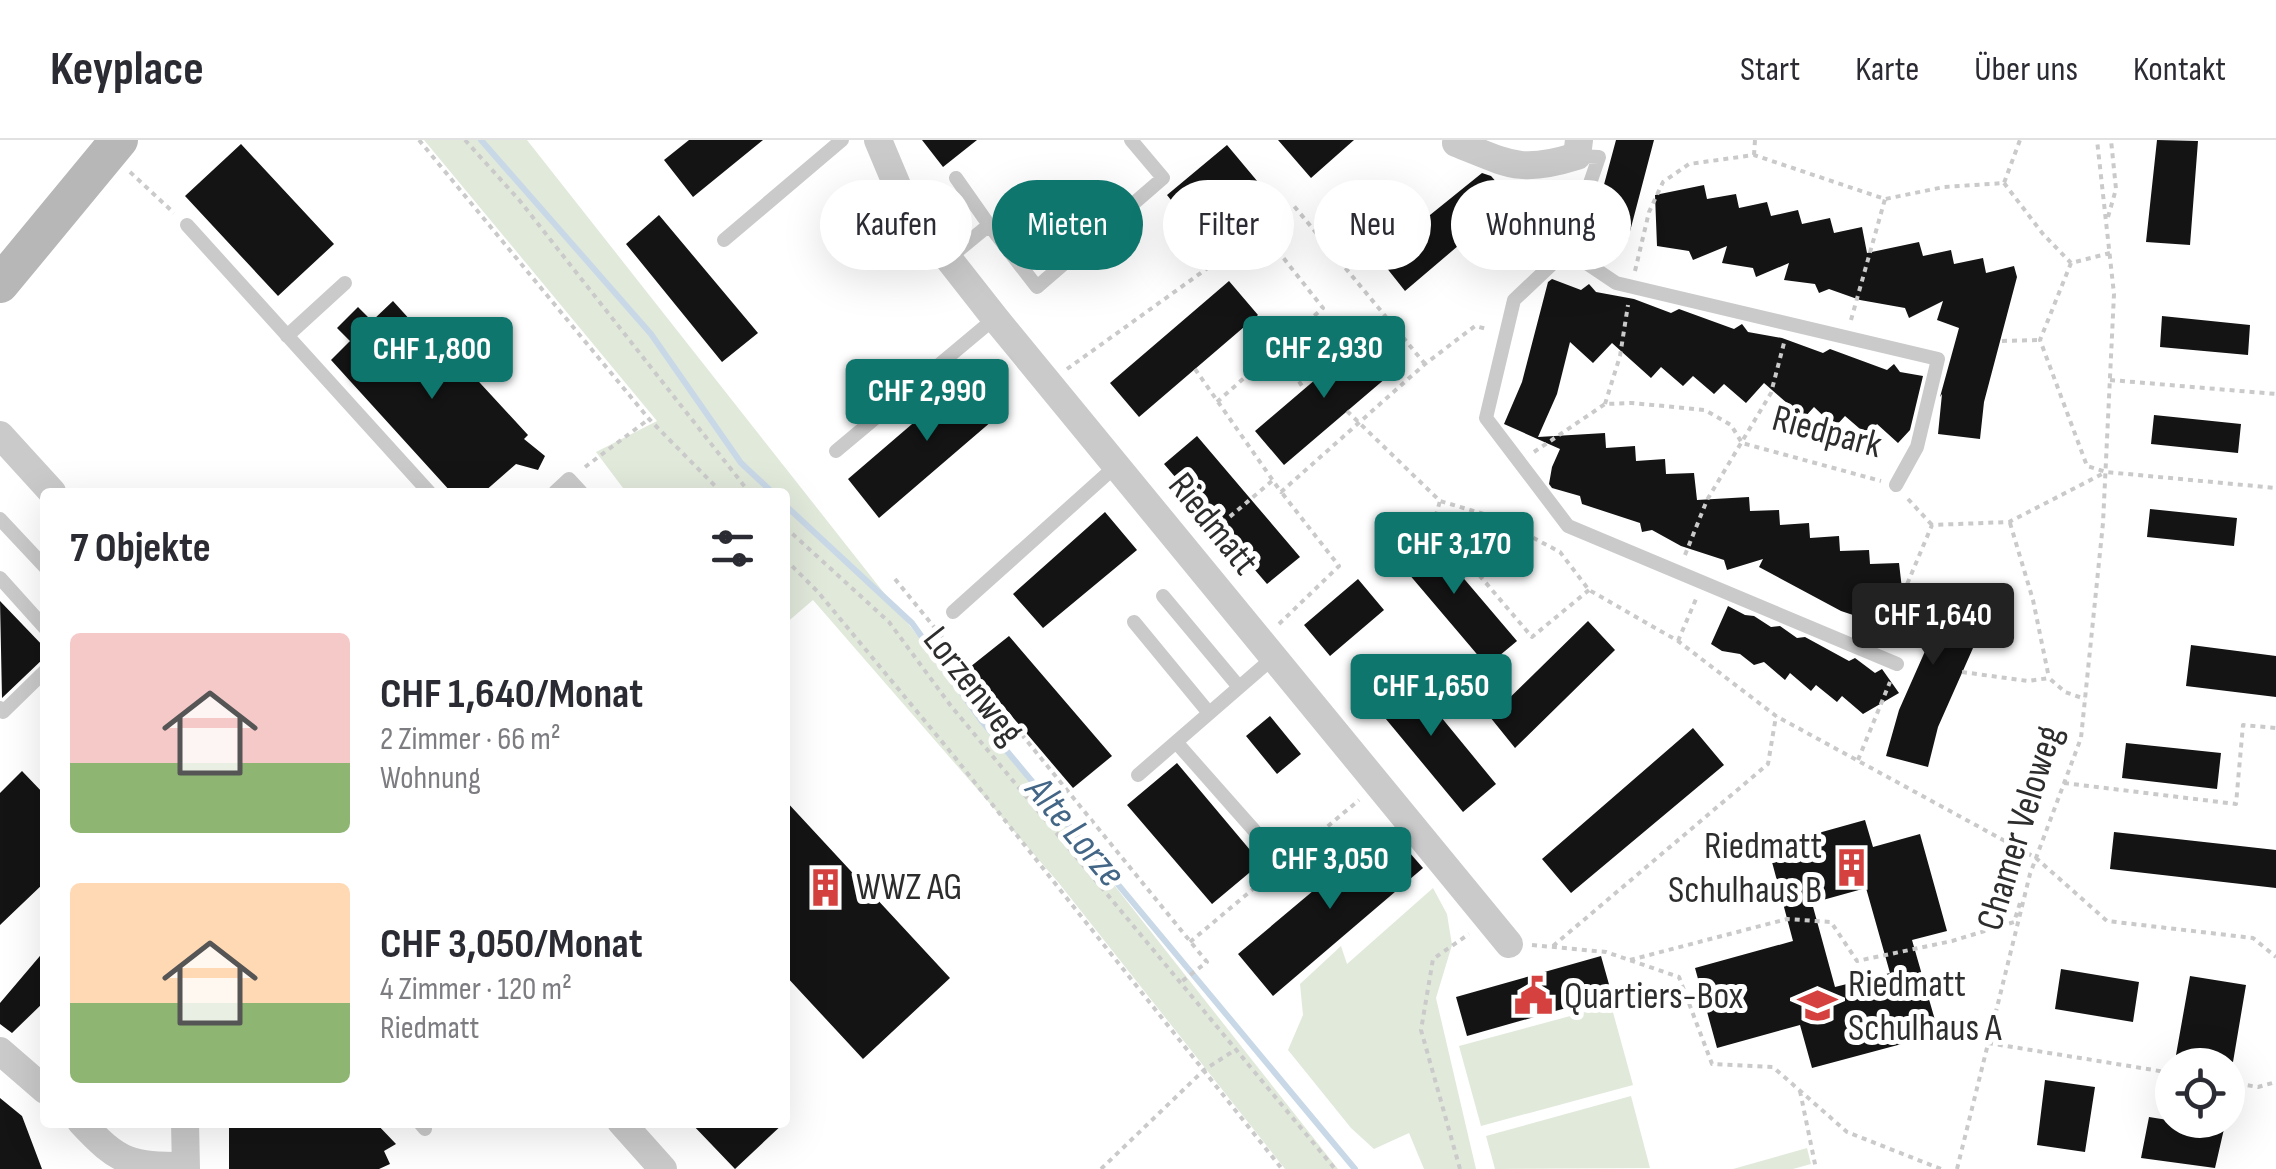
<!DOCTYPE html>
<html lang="de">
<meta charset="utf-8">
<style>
body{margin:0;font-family:"Sofia Sans Condensed",sans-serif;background:#f7f7f7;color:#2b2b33;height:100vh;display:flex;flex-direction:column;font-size:38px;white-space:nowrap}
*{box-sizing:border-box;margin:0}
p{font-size:32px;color:#7c7c81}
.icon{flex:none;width:55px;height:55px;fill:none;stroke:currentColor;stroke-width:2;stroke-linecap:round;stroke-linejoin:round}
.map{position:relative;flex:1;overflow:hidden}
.side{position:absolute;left:40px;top:348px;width:750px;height:640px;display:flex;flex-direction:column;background:#fff;border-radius:10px;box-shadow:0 10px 40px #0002}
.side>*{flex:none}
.guide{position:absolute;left:820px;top:40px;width:950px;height:90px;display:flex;gap:20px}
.buttons{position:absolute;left:2155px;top:908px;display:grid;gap:20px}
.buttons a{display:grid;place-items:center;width:90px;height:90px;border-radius:50%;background:#fff;box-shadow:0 10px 40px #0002;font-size:50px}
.price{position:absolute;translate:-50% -85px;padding:0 22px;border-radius:10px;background:#0f766e;color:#fff;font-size:32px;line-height:65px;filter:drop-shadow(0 2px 5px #0008)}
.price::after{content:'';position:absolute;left:50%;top:60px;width:30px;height:22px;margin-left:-15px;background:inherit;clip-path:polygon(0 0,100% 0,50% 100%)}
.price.current{background:#222;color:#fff}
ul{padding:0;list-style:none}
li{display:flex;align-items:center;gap:30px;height:250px;padding:0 30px}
li span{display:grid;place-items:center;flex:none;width:280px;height:200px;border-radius:10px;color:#555}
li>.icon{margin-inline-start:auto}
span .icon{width:120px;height:120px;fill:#fffc;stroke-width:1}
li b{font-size:42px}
h2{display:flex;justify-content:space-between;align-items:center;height:120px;padding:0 30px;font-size:42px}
.pill{padding:0 35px;border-radius:45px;background:#fff;box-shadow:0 10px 40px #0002;font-size:35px;line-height:90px}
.pill.current{background:#0f766e;color:#fff}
header{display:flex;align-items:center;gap:60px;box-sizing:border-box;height:140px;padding:0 50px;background:#fff;border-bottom:2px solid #e1e1e2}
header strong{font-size:48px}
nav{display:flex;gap:55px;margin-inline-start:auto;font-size:35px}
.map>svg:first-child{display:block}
</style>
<header>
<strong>Keyplace</strong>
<nav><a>Start</a><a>Karte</a><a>Über uns</a><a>Kontakt</a></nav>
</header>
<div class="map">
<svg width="2276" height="1029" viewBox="0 0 2276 1029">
<rect width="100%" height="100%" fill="#fff"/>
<path fill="#e1e9db" d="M424,0h103l811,1029h-53l-227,-287 -245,-282 -28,24v-132h-159l-30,-40 61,-31z
M1433,748l14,26 5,31 -16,53 40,171h-52l-15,-36 -35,16 -23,-21 -63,-78 15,-35 -3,-31 41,-38 6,18z
M1611,865l22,80 -152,41 -22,-80z
M1631,956l19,72 -155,1 -9,-33z
M1807,1008l4,16 -18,5h-60z"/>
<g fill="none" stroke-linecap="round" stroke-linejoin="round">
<path stroke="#c9d8e7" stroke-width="6" d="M481,0l170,194 90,129 31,29
M785,365l127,118 69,97 374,449"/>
</g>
<path fill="#141414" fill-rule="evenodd" d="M689,0h74l-70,57 -29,-37z
M922,0h55l-34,27z
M1278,0h76l-43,38z
M1616,0h38l-26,99 -36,-10z
M2157,0l41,1 -8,104 -44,-3z
M241,4l93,100 -56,52 -93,-100z
M1227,5l36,43 -69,59 -24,-29 9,-8 -12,-15z
M1482,33l9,3 21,24 -107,91 -27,-34z
M1704,45l3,14 29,-5 3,14 28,-6 4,14 27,-6 4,14 28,-6 4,15 28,-6 5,26 52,-11 4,14 28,-6 3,14 29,-6 3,15 28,-7 3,11 -33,125 -4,37 -42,-5 4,-40 -2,3 19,-69 -22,-8 6,-19 -34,17 -4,-10 -45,-8 -31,-11 -10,4 -4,-9 -31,-4 5,-17 -33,14 -3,-9 -31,-5 5,-17 -34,14 -4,-9 -32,-5 -2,-51z
M659,75l99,118 -36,29 -96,-118z
M1552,139l29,11 8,-6 7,8 38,7 37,14 8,-4 55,20 8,-5 6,8 34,6 41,15 7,-4 57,21 7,-6 6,8 23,4 -13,54 -12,13 -21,-19 -10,11 -22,-19 -10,11 -21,-20 -10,11 -40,-35 -18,20 -22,-19 -10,10 -21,-18 -10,10 -22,-19 -10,11 -39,-35 -19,20 -23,-21 -13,52 -19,43 67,-4 1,15 29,-2 1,15 29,-2 1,15 28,-1 3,27 52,-3 1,14 29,-1 1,15 29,-2 1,15 29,-2 1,15 29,-1 1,14 29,-1 5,43 -42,12 -21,-7 -82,-44 4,-8 -36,11 -3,-10 -43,-14 -29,-16 -10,2 -2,-9 -58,-19 -2,-8 -28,-8 -3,-4 3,-17 8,-18 -56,-25 18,-42 26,-100z
M1229,141l29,34 -119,102 -29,-34z
M393,161l57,63 7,-6 71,77 -4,4 21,17 -7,14 -22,-6 -32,28h-33l-120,-132 19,-19 -13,-13 21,-21 14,14z
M2162,176l88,9 -2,30 -88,-8z
M1364,198l29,34 -109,93 -29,-34z
M975,230l31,39 -127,109 -31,-39z
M2154,275l87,9 -3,29 -87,-9z
M1197,296l103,121 -33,27 -103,-120z
M2150,369l87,9 -3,28 -87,-9z
M1105,372l32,38 -94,78 -30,-34z
M1420,387l97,114 -30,25 -96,-113z
M1358,439l26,31 -54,46 -26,-31z
M1958,448l1,15 29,-2 1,11 -51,115 -10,40 -42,-11 13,-46 27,-61 -44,-14 56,-45z
M0,461l45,47v9l-43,41z
M1728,466l17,9 9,1 17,11 9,-1 17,12 8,-1 44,24 6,-3 20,15 7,-4 17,24 -36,21 -21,-18 -5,6 -21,-17 -5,6 -21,-18 -5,7 -21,-18 -10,3 -14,-11 -18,-3 -11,-7z
M1588,481l27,29 -100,98 -25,-31z
M1009,496l103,120 -39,32 -103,-121z
M2191,505l85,11v41l-90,-11z
M1400,527l96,117 -33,28 -97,-117z
M1270,576l31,38 -24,20 -31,-38z
M1693,588l31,37 -153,128 -29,-34z
M2126,603l95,10 -4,36 -95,-11z
M1177,623l84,100 -49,41 -85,-99z
M22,631l23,24v87l-45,43v-132z
M785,660l165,178 -87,81 -78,-84z
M1865,680l8,27 47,-13 27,97 -35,9 27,94 -127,34 -12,-43 -83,23 -22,-80 98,-27 -25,-94zM1866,748l24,85 -55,14 -23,-84z
M1388,688l35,40 -150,128 -35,-42z
M2114,692l162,18v38l-166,-19z
M45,810v51l-33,32 -12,-9v-21z
M1601,816l11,39 -145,41 -11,-39z
M2061,829l78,13 -6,40 -78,-13z
M2190,836l56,9 -13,77 -57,-7z
M2045,940l50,7 -10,65 -48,-7z
M0,958l22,18 20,53h-42z
M2149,977l75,12 -9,39 -74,-10z
M229,982h146l21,22 -12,7 6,13 -11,5h-150z
M690,982h95l-50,47z"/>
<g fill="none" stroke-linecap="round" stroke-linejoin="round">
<path stroke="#cacaca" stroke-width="4" stroke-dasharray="5 5" stroke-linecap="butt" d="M419,0l230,279 72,73
M465,0l55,61 229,291
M1754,15l1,-15
M130,32l44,41
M2004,43l39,51 28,29
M2108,77l8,-28 -5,-49
M2110,113l-39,10 -31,77 47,126 19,6 170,16
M1635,131l14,-59 14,-30 26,-18 65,-9 131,44 59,-12 60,-4 16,-43
M1851,180l34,-121
M2002,201l38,-1
M1277,208l27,41
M1067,229l227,-163 131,158
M1195,229l86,123 144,-128 50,-38 12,3
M2110,240l166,14
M1217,262l106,-94 -61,-77
M1605,264l15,-48 8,-51
M1347,271l93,90 54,16 66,35 29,38 89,51 98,75 260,142 71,63 146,17 23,19
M1534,312l71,-48 27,-1 73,7 26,15 11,18 139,38
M585,327l64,-48
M1908,359l24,26
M1434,382l98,115 57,-47
M2010,383l23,77 16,78
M785,387l104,95 62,84 384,463
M1425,393l9,-11 6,-21
M1207,396l65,-55
M1685,415l22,-55 64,-107 13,-50
M785,419l33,33 135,163 329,414
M895,439l312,383 -26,20
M1279,484l60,-58 -57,-73
M1884,499l48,-114 77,-3 97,-50
M1678,501l18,-42
M1962,532l66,9 21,-3 16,14 20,7
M1858,620l32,-78
M2064,643l172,21 7,-79 33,3
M1190,802l169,-142
M1532,805l74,7 73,25 33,87 61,3 74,65 94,37
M1553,806l215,-182 8,-48
M1630,820l157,-41 44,3 26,39 95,-20 62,-19 6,-19
M1988,903l184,30
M2228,942l30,5 18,-5
M1800,951l16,78
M1101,1029l103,-99 31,-20
M1460,1029l-39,-139 12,-71 36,-25
M1957,1029l73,-295 51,-136 22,-215 11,-229 -17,-154"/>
<path stroke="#cacaca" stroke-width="14" d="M1577,16l22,1 -32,93 -53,50 -28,118 82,108 329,138
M956,38l33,47
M187,85l242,267
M724,100l118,-100
M1567,110l49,33 322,76 -21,88 -21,38
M949,118l40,-33 48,62 126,-109 -32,-38
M287,196l58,-53
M836,311l159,-133
M555,352l14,-13 12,13
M0,379l45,48
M0,438l45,50
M1163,456l76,91
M953,472l164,-147
M1134,482l75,91
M0,568l3,4 42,-41
M1176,602l84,95
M1138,635l136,-118
M419,982l6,7"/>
<path stroke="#cacaca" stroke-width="28" d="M878,0l26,62 91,116 514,626
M1456,3c53,21 64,31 121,13l2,-16
M0,295l52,57
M0,911l45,39
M81,982c38,41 49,44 105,44
M185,982l1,47
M621,982l42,47"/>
<path stroke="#b7b7b7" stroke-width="38" d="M0,144l119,-144"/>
</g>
<defs>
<symbol id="building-bare" viewBox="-9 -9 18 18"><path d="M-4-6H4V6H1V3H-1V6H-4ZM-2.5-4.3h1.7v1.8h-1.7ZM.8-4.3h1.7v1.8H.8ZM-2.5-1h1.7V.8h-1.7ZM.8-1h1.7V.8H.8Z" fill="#d4413e" stroke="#fff" stroke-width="2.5" paint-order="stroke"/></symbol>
<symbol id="civic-bare" viewBox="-9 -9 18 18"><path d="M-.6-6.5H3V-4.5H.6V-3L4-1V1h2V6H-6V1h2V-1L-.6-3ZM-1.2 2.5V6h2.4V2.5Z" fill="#d4413e" stroke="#fff" stroke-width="2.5" paint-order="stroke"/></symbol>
<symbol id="school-bare" viewBox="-9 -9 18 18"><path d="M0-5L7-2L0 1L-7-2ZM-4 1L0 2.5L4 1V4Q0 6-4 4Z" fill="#d4413e" stroke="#fff" stroke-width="2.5" paint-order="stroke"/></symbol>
</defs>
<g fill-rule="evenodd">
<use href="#building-bare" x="1824" y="700" width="55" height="55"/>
<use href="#building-bare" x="798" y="720" width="55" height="55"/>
<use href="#civic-bare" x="1506" y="828" width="55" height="55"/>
<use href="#school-bare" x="1790" y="838" width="55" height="55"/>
</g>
<g text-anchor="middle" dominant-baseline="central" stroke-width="10" stroke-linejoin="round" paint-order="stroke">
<g font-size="38" fill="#2d2d2d" stroke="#fff">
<text transform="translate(1827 292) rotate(15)">Riedpark</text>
<text transform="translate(1213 384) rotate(51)">Riedmatt</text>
<text transform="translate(973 546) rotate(52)">Lorzenweg</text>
<text transform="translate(2020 688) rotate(-73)">Chamer Veloweg</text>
</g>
<g font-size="38" fill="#2d2d2d" stroke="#fff" text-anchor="start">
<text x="1822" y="706" text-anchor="end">Riedmatt<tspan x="1822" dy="44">Schulhaus B</tspan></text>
<text x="856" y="747">WWZ AG</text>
<text x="1848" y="844">Riedmatt<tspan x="1848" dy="44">Schulhaus A</tspan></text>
<text x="1564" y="856">Quartiers-Box</text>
</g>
<g font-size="40" font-style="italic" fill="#436686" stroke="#fff">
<text transform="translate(1075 692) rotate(50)">Alte Lorze</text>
</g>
</g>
</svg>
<div class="buttons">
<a><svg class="icon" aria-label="locate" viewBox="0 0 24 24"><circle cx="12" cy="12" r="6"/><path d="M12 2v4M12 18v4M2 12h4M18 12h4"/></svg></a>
</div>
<b class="price" style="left:1324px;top:261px">CHF 2,930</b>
<b class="price" style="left:432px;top:262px">CHF 1,800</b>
<b class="price" style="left:927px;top:304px">CHF 2,990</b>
<b class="price" style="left:1454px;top:457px">CHF 3,170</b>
<b class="price current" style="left:1933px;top:528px">CHF 1,640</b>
<b class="price" style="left:1431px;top:599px">CHF 1,650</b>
<b class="price" style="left:1330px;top:772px">CHF 3,050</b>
<div class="guide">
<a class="pill">Kaufen</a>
<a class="pill current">Mieten</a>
<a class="pill">Filter</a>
<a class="pill">Neu</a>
<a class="pill">Wohnung</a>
</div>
<section class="side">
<h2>7 Objekte<svg class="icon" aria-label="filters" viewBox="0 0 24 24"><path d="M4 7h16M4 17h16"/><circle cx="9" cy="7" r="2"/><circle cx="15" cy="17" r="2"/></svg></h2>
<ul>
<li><span style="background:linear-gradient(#f6c9c9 65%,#8fb573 0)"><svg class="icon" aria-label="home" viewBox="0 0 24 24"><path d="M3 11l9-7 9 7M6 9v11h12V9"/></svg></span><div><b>CHF 1,640/Monat</b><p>2 Zimmer · 66 m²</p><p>Wohnung</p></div></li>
<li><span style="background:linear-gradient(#ffd9b3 60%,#8fb573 0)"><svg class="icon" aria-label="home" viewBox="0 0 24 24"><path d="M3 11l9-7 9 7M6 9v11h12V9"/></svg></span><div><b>CHF 3,050/Monat</b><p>4 Zimmer · 120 m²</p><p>Riedmatt</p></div></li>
</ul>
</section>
</div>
